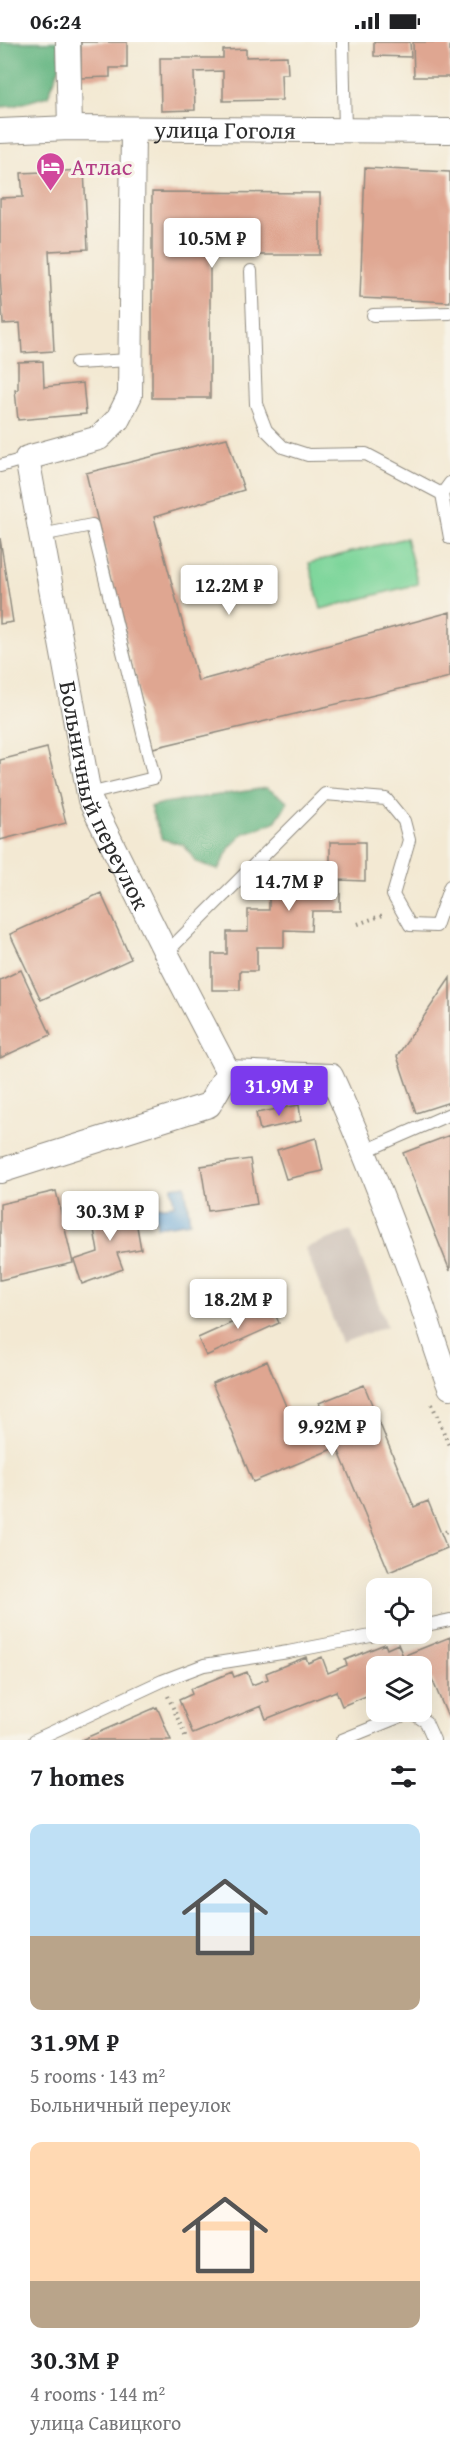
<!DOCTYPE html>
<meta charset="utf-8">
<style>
body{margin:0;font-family:"Gentium Book Plus",serif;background:#f2f2f2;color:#202124;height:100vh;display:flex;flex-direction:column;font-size:22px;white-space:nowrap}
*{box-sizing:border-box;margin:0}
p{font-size:20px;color:#757577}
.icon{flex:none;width:33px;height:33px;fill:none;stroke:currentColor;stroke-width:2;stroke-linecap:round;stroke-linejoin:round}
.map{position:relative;height:1698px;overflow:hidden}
.side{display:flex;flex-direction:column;background:#fff;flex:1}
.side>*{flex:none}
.buttons{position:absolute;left:366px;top:1536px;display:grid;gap:12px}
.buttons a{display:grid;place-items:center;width:66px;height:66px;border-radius:12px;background:#fff;box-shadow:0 6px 24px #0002;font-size:30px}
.price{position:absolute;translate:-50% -51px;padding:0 14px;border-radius:6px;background:#fff;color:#222;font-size:20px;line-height:39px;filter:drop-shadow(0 2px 3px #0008)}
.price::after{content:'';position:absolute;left:50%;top:36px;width:18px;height:14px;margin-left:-9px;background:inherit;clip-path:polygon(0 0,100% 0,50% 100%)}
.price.current{background:#7c3aed;color:#fff}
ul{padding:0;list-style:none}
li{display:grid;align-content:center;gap:12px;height:318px;padding:0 30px}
li span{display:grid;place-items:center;height:186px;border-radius:12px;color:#555}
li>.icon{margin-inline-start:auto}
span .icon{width:108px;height:108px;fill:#fffc;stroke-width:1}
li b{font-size:26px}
h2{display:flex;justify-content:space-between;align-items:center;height:72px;padding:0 30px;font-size:26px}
.status{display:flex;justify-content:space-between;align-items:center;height:42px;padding:0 30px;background:#fff;direction:ltr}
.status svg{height:16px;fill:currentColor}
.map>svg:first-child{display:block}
</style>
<div class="status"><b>06:24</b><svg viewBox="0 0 49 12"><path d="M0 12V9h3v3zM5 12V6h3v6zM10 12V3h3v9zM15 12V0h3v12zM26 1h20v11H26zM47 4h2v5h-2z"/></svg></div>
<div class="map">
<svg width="450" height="1698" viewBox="0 0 450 1698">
<rect width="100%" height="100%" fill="#f7f3e8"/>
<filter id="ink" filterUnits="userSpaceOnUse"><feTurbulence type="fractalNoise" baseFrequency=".0167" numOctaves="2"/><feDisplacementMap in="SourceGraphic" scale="12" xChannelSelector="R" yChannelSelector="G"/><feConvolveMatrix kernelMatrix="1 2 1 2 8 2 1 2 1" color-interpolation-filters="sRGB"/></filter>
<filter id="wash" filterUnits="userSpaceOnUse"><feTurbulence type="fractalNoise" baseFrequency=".008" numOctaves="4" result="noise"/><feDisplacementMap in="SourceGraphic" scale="24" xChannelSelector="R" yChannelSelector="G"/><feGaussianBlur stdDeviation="1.35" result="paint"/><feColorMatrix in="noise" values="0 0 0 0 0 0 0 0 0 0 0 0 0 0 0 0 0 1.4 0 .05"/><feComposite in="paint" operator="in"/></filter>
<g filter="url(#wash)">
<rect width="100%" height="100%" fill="#f3e9d3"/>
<path fill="#cec2b9" d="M351,1189l36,95 -45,17 -37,-95z"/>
<path fill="#7cd59a" stroke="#548062" stroke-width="1.5" d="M406,496l12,46 -97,25 -12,-46z"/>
<path fill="#65b682" stroke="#487056" stroke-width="1.5" d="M0,0h58l2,24 -12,30 -35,10 -13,1z
M267,746l21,14 -13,20 -31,11 -14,14 -12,23 -22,-8 -12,-17 -22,-6 -12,-32 14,-4z"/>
<path fill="#65a5d8" stroke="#486882" stroke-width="1.5" d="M185,1143l5,37 -33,5 -3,-20 20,-2 -2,-18z"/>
<g id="blocks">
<path fill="#dfa691" d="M81,0h46v26h-17v9l-29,1z
M374,0h36l1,15 -37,-1z
M413,0h37v35h-36z
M246,7v8l41,-1 1,18h-7l1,26 -59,1v-30l-29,1 1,38 -34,1 -1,-53h63v-8z
M365,126l85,4v130l-90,-4z
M84,128l4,79 -39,2 5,100 -32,2 -2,-30 -17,1 -3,-48v-78l23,-1 -2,-24z
M152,150l168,1v62h-110v143h-58z
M43,319l1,26 39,-4 3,31 -68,6 -3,-30h3v-28z
M227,396l17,52 -90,27 44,164 252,-69v65l-297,71 -67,-275z
M0,496l13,84 -13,2z
M47,706l19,75 -66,17v-80z
M330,800h35v39l-25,-1v31h-28l-1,20 -27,-1v17h-27v24h-17v19h-28v-36h15v-22h21v-22h21v-18h22v-25h39z
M101,851l30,66 -90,41 -31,-66z
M21,928l30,65 -51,23v-78z
M450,936v124l-34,11 -19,-57z
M299,1063l2,16 -41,9 -4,-17z
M450,1093v136l-47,-118z
M316,1096l7,33 -37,8 -9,-29z
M250,1117l7,45 -49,7 -7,-45z
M56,1149l17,72 -73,17v-76z
M133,1162l8,45 -24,4 6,16 -41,15 -8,-24 24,-8 -7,-40z
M271,1263l8,18 -73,33 -8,-18z
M267,1319l29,69 29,-12 -6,-15 45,-18 50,122 14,-6 19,47 -58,24 -52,-125 -84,35 -41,-99z
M450,1595v85l-18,-43 -10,4v-17h-46v26l-34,14 -6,-15 -70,28 -5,-13 -68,28 -14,-34 13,-6 -2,-5 42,-17 2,5 13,-5 5,13 16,-6 -2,-6 40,-16 2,6 14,-6 6,16 19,-8 -2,-5 40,-16 2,5 11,-5 5,12z
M157,1665l14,33h-90z"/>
</g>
</g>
<g filter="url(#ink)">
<use href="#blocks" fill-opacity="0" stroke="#8f8a7f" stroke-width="1.5"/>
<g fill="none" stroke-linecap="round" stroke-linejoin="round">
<defs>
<path id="lane" d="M343,0l2,88
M251,229l5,133 10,26 17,17 25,8 58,-1 76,40
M373,273l77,-2
M76,321l54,-3
M0,424l27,-8
M450,441l-8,11 8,44
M41,493l51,-10 62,253 -65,16
M166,911l159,-159 61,5 18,22 5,19 -16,55 17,30 26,1 14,-40
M363,1110l87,-38
M422,1584l28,-6
M35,1698l127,-59 42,-16 84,-13 93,-18
M342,1698l69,-28 15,10 8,18"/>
<g id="street">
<path d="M68,0l2,86"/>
<path id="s1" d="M133,88l-3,265 -12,24 -19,19 -72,20 63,342 76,153 62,119"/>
<path id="s2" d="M0,89l70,-3 380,3"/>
<path d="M228,1030l103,4c32,69 59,141 85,212 12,33 21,66 34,99"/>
<path d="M0,1129l209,-66 19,-33"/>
</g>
</defs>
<use href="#lane" stroke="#8f8a7f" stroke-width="14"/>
<use href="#street" stroke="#8f8a7f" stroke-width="26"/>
<path stroke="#8f8a7f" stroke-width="4" stroke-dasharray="1.5 4.5" stroke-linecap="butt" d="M358,882l28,-10
M432,1362l18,44
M445,1490l5,-2
M168,1654l19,44"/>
<use href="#lane" stroke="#fff" stroke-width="12"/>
<use href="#street" stroke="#fff" stroke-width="24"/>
</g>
</g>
<defs>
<symbol id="hotel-pin" viewBox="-11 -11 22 30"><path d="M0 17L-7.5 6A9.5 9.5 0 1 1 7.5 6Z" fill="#d1479c" stroke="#f7f3e8"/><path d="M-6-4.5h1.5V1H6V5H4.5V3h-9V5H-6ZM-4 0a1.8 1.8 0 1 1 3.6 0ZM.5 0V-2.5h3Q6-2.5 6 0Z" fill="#fff"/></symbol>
</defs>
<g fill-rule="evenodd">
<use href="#hotel-pin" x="34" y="108" width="33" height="45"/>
</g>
<g text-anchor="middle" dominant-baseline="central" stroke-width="6" stroke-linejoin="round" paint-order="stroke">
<g font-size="24" fill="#2b2b2b" stroke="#f7f3e8">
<text stroke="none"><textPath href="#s2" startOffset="225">улица Гоголя</textPath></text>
<text stroke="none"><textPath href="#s1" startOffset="741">Больничный переулок</textPath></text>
</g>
<g font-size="24" fill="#b23c85" stroke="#f7f3e8" text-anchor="start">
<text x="71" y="124">Атлас</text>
</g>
</g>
</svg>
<div class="buttons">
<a><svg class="icon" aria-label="locate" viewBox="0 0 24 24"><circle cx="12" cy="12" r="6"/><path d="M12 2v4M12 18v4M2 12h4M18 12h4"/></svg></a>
<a><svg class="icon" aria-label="layers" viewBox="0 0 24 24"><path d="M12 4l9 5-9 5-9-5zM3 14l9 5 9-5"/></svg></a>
</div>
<b class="price" style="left:212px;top:227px">10.5M ₽</b>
<b class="price" style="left:229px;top:574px">12.2M ₽</b>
<b class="price" style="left:289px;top:870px">14.7M ₽</b>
<b class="price current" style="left:279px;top:1075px">31.9M ₽</b>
<b class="price" style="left:110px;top:1200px">30.3M ₽</b>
<b class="price" style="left:238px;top:1288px">18.2M ₽</b>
<b class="price" style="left:332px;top:1415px">9.92M ₽</b>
</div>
<section class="side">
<h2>7 homes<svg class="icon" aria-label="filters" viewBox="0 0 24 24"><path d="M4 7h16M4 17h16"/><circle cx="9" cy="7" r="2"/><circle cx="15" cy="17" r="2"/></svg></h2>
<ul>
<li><span style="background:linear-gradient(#bfe0f5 60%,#b9a48a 0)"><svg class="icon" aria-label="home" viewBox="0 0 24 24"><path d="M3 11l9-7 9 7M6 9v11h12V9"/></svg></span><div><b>31.9M ₽</b><p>5 rooms · 143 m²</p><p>Больничный переулок</p></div></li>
<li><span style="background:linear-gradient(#ffd9b3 75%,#b9a48a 0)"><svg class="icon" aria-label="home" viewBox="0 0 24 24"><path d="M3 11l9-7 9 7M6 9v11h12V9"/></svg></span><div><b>30.3M ₽</b><p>4 rooms · 144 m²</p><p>улица Савицкого</p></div></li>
</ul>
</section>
